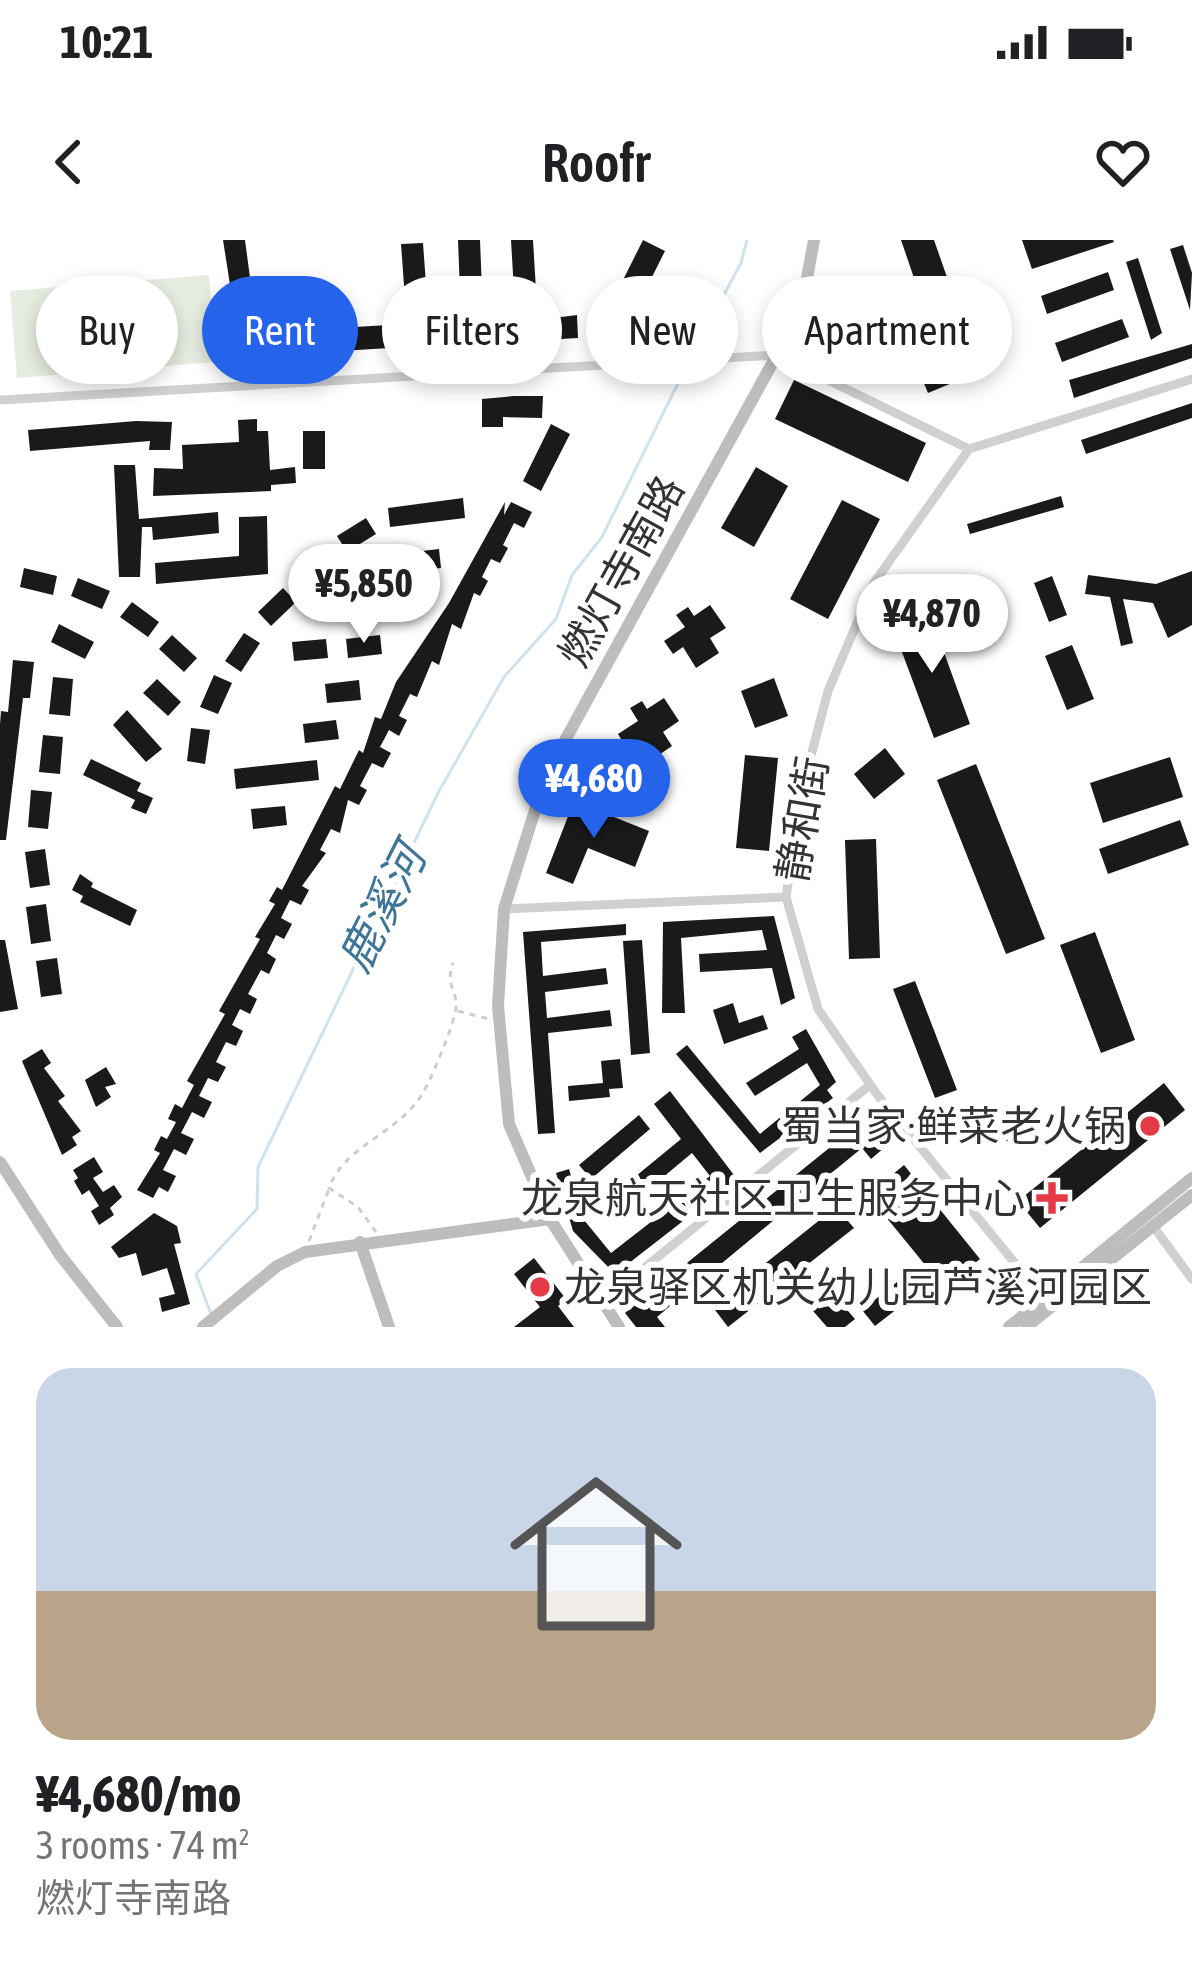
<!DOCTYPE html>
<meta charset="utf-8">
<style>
body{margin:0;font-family:"Asap Condensed","Noto Sans SC",sans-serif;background:#f6f6f6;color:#202124;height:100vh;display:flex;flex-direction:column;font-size:45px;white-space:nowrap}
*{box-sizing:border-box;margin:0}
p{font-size:39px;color:#757577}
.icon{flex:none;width:66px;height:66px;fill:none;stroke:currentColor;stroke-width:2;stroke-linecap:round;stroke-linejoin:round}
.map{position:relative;height:1087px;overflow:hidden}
.drawer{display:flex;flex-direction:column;background:#fff;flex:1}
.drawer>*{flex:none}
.top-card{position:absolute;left:36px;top:36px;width:1122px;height:108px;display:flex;gap:24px}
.price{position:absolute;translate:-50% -102px;padding:0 27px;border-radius:42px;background:#fff;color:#222;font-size:39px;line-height:78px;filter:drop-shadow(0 3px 6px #0008)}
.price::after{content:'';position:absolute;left:50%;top:72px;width:36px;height:27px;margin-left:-18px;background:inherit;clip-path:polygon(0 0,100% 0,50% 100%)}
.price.on{background:#2563eb;color:#fff}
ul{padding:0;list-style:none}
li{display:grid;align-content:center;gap:24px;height:636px;padding:0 36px}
li span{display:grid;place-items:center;height:372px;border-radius:36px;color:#555}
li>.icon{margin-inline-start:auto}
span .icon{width:216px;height:216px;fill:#fffc;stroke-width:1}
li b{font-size:51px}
.pill{padding:0 42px;border-radius:54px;background:#fff;box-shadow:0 6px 18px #0003;font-size:42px;line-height:108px}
.pill.on{background:#2563eb;color:#fff}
.status{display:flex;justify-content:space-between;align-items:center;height:84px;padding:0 60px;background:#fff;direction:ltr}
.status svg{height:33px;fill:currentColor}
header{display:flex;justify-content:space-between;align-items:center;height:156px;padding:0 36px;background:#fff;font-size:54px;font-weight:600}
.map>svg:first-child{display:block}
</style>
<div class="status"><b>10:21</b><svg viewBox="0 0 49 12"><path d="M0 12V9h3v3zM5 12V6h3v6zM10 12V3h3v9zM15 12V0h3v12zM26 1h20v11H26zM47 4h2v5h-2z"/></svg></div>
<header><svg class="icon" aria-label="back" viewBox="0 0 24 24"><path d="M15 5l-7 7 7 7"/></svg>Roofr<svg class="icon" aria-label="heart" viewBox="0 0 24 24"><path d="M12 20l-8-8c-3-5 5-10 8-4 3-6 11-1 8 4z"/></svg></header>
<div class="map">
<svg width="1192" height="1087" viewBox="0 0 1192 1087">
<rect width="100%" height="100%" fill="#fff"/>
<path fill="#e6ecdf" d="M209,35l7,87 -199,16 -7,-87z"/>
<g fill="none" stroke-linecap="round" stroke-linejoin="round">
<path stroke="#cfe2ee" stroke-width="3" d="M691,116l50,-93 6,-23
M211,1074l-15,-40 61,-65 1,-42 180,-374 66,-116 52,-58 16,-44 30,-38 85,-172"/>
</g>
<path fill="#1a1a1a" d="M223,0h22l12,90 42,-1 2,23 -60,3z
M458,0h22l2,50 -22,2z
M511,0h22l3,50 -22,1z
M643,0l22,11 -34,68 -22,-11z
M901,0h33l21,60 -30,10z
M1022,0h91l1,2 -82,27z
M423,3l4,55 -22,1 -4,-55z
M1183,5l9,28 -2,37 -20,-61z
M1138,18l24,75 -11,7 -25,-78z
M1108,32l6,18 -67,24 -6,-18z
M577,75l1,23 -35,2v5l-22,1v-6l-181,11 -2,-23 168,-10v6z
M1122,79l7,18 -67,25 -7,-19z
M945,93l19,45 -36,15 -19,-45z
M1192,104v14l-118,40 -5,-18z
M794,140l132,63 -18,39 -133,-63z
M514,156h29l-1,22 -39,-1v10h-21v-28z
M1192,163v15l-106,36 -5,-14z
M257,179v12h11l2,39 25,-3 1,16 -25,2v6l-118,5 1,-28 29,1 -1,-24 57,-3 -1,-22z
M136,181l36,1 -2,28h-21l1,-9 -120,10 -2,-21z
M551,184l19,10 -29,57 -18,-10z
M303,191h22v38h-22z
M114,225h21l4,54 79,-7 1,21 -66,7 -1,-13h-10l-2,50h-21z
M756,227l32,19 -34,61 -33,-19z
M1061,256l3,11 -94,27 -3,-10z
M463,258l2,20 -75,9 -2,-19z
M842,260l38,19 -52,100 -38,-20z
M505,262l-1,13 7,-13 21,10 -8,16 -10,-5 -11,22 5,3 -8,15 -9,-4 -9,18 6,4 -8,15 -6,-3 -13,36 -9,-5 -13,41 -7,-4 -15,36 -7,-3 -11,22 8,4 -8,16 -10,-6 -9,17 11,6 -8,15 -11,-5 -12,23 7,4 -8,15 -11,-5 -8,33 -9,-4 -11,21 6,3 -24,33 7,4 -8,15 -11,-5 -9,18 11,6 -8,15 -8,-4 -9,18 9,6 -7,15 -8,-4 -13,24 9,5 -7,15 -10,-5 -8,16 11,6 -7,15 -10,-4 -10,20 10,5 -8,15 -10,-4 -9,18 13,6 -8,16 -12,-6 -11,21 13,6 -8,16 -12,-6 -11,21 13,6 -8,16 -9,-5 -6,11 -16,-8 23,-37 -6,-3 7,-14 6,3 9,-17 -8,-3 7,-15 7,4 12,-23 -7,-4 38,-67 -6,-3 41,-72 -5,-2 20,-33 -6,-3 8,-14 5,3 53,-104 5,3 19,-39 4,3 12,-36 6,2 15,-37 53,-79z
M267,276l1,58 -112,10 -1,-21 84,-7v-39z
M366,278l10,16 -29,18 -10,-16z
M439,309l2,19 -17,2 3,32 -46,4 -11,-17 39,-5 -4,-31z
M322,310l13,14 -25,23 -13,-14z
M24,328l33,8 -4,19 -33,-8z
M1192,331v54l-24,13 -15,-35 -30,-4 10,44 -12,3 -11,-49 -25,-3 3,-19 68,9z
M1052,336l15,39 -18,7 -15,-39z
M78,338l32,13 -8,18 -31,-13z
M283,348l13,14 -25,24 -13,-14z
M132,362l27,20 -11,15 -28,-20z
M710,365l16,23 -16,10 9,15 -23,15 -13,-21 -10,7 -9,-13 21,-14 -9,-12 12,-8 6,9z
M930,374l40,110 -36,14 -41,-110z
M59,384l35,18 -9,17 -34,-17z
M244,393l16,10 -19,29 -16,-11z
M172,395l25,23 -13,14 -25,-23z
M380,395l2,19 -34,4 -2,-19z
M326,399l2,19 -34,3 -2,-19z
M1072,405l22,54 -27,11 -22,-54z
M13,420l21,2 -4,36h-7l-17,142h-6v-116l1,-13 7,1z
M214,435l18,8 -14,31 -18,-7z
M53,437l20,2 -3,37 -21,-2z
M774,438l14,38 -33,12 -14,-37z
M157,439l24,23 -13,14 -25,-23z
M359,440l2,20 -34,3 -2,-19z
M664,458l15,23 -16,11 9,14 -22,15 -14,-21 -10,7 -8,-13 20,-13 -8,-13 12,-7 5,8z
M127,470l35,39 -16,13 -33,-37z
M336,480l3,19 -34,4 -2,-19z
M191,488l19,2 -5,34 -18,-3z
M43,495l20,2 -3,37 -21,-2z
M885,508l20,26 -31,25 -20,-25z
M745,515l33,3 -9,93 -33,-3z
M1170,517l13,40 -80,26 -13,-40z
M91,519l50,24 -4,8 16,7 -7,16 -15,-6 4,-8 -52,-25z
M317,520l2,20 -83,9 -2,-20z
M976,524l69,175 -39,15 -69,-174z
M31,550l21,2 -4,37 -20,-2z
M574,561l75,30 -14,36 -47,-19 -15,36 -27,-11z
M285,566l2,19 -34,4 -2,-20z
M1180,580l9,25 -81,29 -9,-25z
M876,599l4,119 -31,1 -4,-119z
M45,609l5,36 -20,3 -5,-36z
M80,634l13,9 -2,4 46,23 -7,16 -50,-24 3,-6 -11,-6z
M46,664l5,37 -20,3 -5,-37z
M774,676l21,82 -14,7 -9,-37 -72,4 -1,-18 68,-4 -5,-20 -81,8 4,75h-23l1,-91z
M626,684v11l-85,7 2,34 63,-8 2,16 -63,8 2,26 63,-8 2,16 -64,7 7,100 -17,1 -15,-202z
M1095,692l40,108 -34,13 -41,-108z
M0,700h5l13,69 -18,3z
M642,700l8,113 -19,2 -8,-114z
M57,718l5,36 -21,3 -5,-36z
M915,741l42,109 -22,8 -42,-109z
M733,763l6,20 24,-8 5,14 -44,15 -11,-34z
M806,789l30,53 -9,8 6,8 -73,55 -84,-99 11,-9 73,89 60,-49 -13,-22 -52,33 -9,-13 53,-34 -7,-12z
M42,809l9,14 -7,5 21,28 -7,5 23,30 -9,6 5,8 -15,10 -40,-94z
M620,819l3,29 -14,1 1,8 -41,4 -1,-15 35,-3 -2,-22z
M106,827l10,17 -11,3 6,10 -15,10 -11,-27z
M1164,843l21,27 -145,118 -22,-27z
M670,851l67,88 -122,95 -42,-43 -17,-58 13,-4 15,51 27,33 99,-77 -18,-23 -72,60 -12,-14 73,-60 -27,-35z
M980,866l42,19 -8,19 -42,-19z
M639,875l11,14 -59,50 -12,-14z
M870,875l21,27 -20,17 -9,-11 -82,67 -123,102 8,10h-29l-11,-14z
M94,917l9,15 -10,6 10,14 11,-7 8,12 -12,11 4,7 -15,10 -8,-14 8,-5 -10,-16 -7,5 -8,-14 4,-3 -5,-8z
M904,925l76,94 -36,29 -76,-93z
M836,967l18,21 -126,99 -16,-21z
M154,973l23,13 4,17 -7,1 16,60 -28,8 -3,-14 16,-4 -8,-26 -25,8 -6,-23 -17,5 -8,-11z
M534,1018l32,41 -8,7 16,21h-60l26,-20 -26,-33z
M902,1038l13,17 -40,31 -13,-16z
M820,1039l35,40 -10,8h-18l-27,-31z"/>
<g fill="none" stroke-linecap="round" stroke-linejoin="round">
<path stroke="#cdcdcd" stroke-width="3" stroke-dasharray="6 6" stroke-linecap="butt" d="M458,771l31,8
M376,992l-18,-25 -29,-19c15,-42 68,-54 92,-92 9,-13 34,-74 35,-88 1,-20 -11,-21 -3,-45
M309,1001l20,-52"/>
<path stroke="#d0d0d0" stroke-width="9" d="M0,160l777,-45 192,94
M504,669l282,-12
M1153,986l39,53
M1045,1060l-169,-207 -58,-84 -32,-112 15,-103 27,-103 46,-108 95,-134 223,-70
M601,1063l269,-218"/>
<path stroke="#bdbdbd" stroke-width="12" d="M0,922l60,93 57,72
M360,1002l29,85
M203,1087l74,-61 28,-14 245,-33
M619,1087l-69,-108 -41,-95 -11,-118 6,-97 42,-134 255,-464 13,-71
M1009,1087l183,-149
M1026,1087l166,-132"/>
</g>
<g fill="#e63946" stroke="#fff" stroke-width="4.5">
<circle cx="1150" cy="886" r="12"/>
<path d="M1046 940h12v12h12v12h-12v12h-12v-12h-12v-12h12z"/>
<circle cx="540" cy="1047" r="12"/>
</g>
<g text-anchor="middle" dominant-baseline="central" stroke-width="12" stroke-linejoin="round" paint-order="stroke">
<g font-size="42" fill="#333" stroke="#fff">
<text transform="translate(621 331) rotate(-61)">燃灯寺南路</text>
<text transform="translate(802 579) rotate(-80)">静和街</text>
</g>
<g font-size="42" fill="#333" stroke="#fff" text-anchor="end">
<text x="1126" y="886">蜀当家·鲜菜老火锅</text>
<text x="1025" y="958">龙泉航天社区卫生服务中心</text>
<text x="564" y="1047" text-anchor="start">龙泉驿区机关幼儿园芦溪河园区</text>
</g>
<g font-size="45" font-style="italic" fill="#3f7597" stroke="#fff">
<text transform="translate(382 668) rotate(-63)">鹿溪河</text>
</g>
</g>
</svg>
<b class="price" style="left:364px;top:406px">¥5,850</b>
<b class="price" style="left:932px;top:436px">¥4,870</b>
<b class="price on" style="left:594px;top:601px">¥4,680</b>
<div class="top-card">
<a class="pill">Buy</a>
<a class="pill on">Rent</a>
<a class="pill">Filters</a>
<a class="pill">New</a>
<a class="pill">Apartment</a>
</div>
</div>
<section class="drawer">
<ul>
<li><span style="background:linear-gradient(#c9d6e8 60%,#b9a48a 0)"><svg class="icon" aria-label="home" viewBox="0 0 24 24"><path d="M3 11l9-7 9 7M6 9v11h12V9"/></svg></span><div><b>¥4,680/mo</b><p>3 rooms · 74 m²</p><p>燃灯寺南路</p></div></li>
</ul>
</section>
